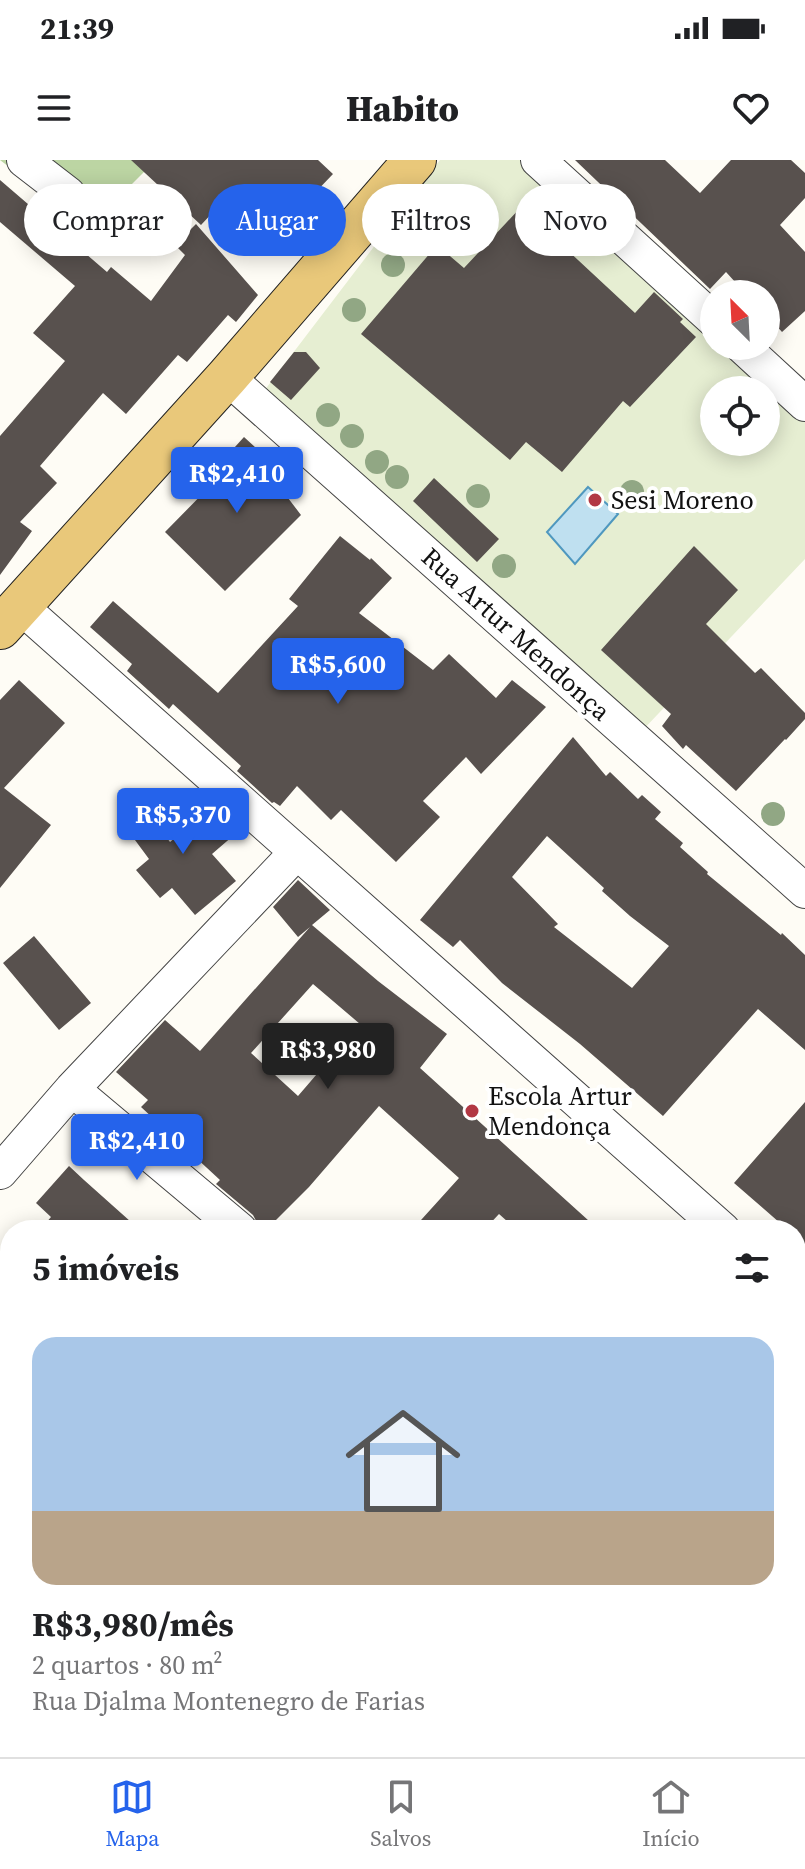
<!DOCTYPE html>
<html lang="pt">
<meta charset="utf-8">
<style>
body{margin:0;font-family:"Source Serif 4",serif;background:#f2f2f2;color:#202124;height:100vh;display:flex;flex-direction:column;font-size:30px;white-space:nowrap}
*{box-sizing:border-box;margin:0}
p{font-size:26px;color:#757577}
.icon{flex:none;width:44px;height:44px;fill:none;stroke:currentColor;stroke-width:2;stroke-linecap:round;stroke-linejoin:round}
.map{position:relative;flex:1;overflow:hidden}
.sheet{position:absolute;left:0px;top:1060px;width:806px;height:538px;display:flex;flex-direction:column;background:#fff;border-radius:32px 32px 0 0;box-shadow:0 4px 20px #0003}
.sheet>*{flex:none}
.banner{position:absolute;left:24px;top:24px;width:758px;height:72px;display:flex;gap:16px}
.needle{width:52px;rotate:336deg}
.tools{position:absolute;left:700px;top:120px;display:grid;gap:16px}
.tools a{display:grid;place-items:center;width:80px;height:80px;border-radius:50%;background:#fff;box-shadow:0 4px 20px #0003;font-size:40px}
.price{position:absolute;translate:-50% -68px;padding:0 18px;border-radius:8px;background:#2563eb;color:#fff;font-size:26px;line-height:52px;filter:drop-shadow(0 2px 4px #0008)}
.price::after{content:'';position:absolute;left:50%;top:48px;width:24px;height:18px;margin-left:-12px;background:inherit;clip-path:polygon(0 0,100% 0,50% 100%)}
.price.selected{background:#222;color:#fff}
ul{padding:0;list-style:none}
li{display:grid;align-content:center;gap:16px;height:424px;padding:0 32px}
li+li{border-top:2px solid #e0e0e0}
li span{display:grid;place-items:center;height:248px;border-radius:24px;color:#555}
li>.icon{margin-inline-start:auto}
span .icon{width:144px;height:144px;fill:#fffc;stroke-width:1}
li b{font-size:34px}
h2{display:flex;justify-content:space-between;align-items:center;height:96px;padding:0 32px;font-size:34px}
.chip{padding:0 28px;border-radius:36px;background:#fff;box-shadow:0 4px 20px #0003;font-size:28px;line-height:72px}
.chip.selected{background:#2563eb;color:#fff}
.status{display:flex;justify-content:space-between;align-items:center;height:56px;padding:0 40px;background:#fff;direction:ltr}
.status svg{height:22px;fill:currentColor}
header{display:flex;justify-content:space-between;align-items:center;height:104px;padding:0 32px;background:#fff;font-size:36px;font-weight:800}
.tabs{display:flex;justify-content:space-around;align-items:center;height:112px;border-top:2px solid #e0e0e0;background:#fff;font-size:22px;color:#757577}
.tabs a{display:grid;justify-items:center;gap:4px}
.tabs .selected{color:#2563eb}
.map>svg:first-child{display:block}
</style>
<div class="status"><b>21:39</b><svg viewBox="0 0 49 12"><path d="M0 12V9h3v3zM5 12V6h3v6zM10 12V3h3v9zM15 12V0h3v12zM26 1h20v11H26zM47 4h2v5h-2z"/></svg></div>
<header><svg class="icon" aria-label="menu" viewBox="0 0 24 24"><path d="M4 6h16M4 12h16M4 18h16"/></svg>Habito<svg class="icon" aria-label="heart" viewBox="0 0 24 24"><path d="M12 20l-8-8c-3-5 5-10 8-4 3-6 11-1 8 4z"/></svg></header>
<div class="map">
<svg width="805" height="1597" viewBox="0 0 805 1597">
<rect width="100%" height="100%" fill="#fefcf5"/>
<path fill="#bcd5a3" d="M0,0h156l-35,35 -15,26 -21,4z"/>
<path fill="#e6eed2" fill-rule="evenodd" d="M440,0h85l189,174v12h13l78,72v141l-165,174 -376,-342zM714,230h52v52h-52z"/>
<path fill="#bfe0f0" stroke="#4f98bf" stroke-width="2" d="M588,327l30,27 -43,50 -28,-32z"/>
<path fill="#58514e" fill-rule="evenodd" d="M131,0h187l15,14 -72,75 -46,-39 -14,15z
M575,0h90l35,33 31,-33h60l14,13v25l-25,27 25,27v59l-23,21 -16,-18v-20h-20l-20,-22 -16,17z
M0,20l107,92 4,-5 40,34 34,-46 -10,-10 21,-21 62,71 -22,27 -8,-7 -41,47 -9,-7 -52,59 -23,-21 -63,73 17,17 -37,39 12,9 -32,44v-139l65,-75 -32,-28 42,-47 -75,-64z
M521,47l114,106 19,-21 29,27 -3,3 16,15 -66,70 -7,-6 -61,71 -36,-30 -16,18 -149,-126 76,-89 27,23z
M294,192h12l14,16 -29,32 -21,-18z
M244,277l54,50 -10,11 13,17 -76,76 -60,-59 56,-57 -6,-6z
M434,318l65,61 -22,23 -64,-61z
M340,376l30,24 1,-2 21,20 -33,35 74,57 16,-16 47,44 16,-18 34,27 -65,67 -15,-17 -43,44 17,16 -44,45 -55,-52 -10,10 -34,-34 -17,20 -6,-4 -2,1 -35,-32 4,-5 -68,-62 -4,5 -42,-38 5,-7 -42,-37 23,-26 105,92 80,-87 -9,-7z
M694,386l44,44 -32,34 49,49 6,-5 44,45v6l-19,21 -1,-1 -49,52 -50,-46 -3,4 -21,-23 9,-12 -70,-64z
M19,520l46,43 -61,65 47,37 -51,63v-188z
M573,577l33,39 4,-4 28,27 4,-4 19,17 -6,7 28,24 -3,4 28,25 -1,2 74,61 1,-2 23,22v95l-47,-41 -95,107 -83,-72 -78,-61 -42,-43 -7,7 -33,-27zM547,676l57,52 -2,3 28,25 39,30 -37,42 -78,-61 4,-3 -46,-47z
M139,640l31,42 44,-37 27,24 -29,25 24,27 -41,34 -23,-27 -12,10 -24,-28 13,-11 -31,-42z
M298,720l32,30 -18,15 66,56 69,53 -27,34 179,162h-82l-18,-16 -15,16h-72l47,-52 -80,-72 -70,81 -43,43h-5l-8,-15 -37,-31 4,-4 -79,-73 7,-7 -32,-28 49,-52 35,31 110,-124 -12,10 -25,-30zM313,824l47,40 -62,72 -47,-43z
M34,776l57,67 -32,27 -56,-67z
M805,942v143l-9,-8v-7h-8l-54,-47z
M69,1006l15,14 56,50h-100l11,-13 -15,-14z"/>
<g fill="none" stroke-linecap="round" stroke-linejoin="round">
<defs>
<path id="minor" d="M24,0l44,34
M538,0l176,160
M742,186l63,58
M227,217l578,514
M20,446l703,624
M72,929l168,141
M0,1012l72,-83 225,-237
M796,1134l9,8
M796,1277l9,-9
M0,1541l10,-7
M496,1597l9,-9"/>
<path id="major" d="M0,468l227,-251 188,-217"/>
</defs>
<use href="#minor" stroke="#444" stroke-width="36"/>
<use href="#major" stroke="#222" stroke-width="44"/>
<use href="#minor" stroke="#fff" stroke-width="34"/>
<use href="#major" stroke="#e9c87a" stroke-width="42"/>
</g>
<g fill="#91a784">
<circle cx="451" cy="64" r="12"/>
<circle cx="418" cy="66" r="12"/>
<circle cx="393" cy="105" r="12"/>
<circle cx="354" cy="150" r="12"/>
<circle cx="328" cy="255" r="12"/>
<circle cx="352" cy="276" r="12"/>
<circle cx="377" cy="302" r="12"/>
<circle cx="397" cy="317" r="12"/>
<circle cx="632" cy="332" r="12"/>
<circle cx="478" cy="336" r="12"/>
<circle cx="504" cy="406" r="12"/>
<circle cx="773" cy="654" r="12"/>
</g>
<g fill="#b23844" stroke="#fff" stroke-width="3">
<circle cx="595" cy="340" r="8"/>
<circle cx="472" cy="951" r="8"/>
</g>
<g text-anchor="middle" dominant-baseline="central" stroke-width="8" stroke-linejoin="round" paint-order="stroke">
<g font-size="26" fill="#111" stroke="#fff" text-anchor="start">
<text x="611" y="340">Sesi Moreno</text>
<text x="488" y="936">Escola Artur<tspan x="488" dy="30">Mendonça</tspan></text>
</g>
<g font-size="26" fill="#111" stroke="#fff">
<text transform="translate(516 474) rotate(42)">Rua Artur Mendonça</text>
</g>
</g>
</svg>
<div class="tools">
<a><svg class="needle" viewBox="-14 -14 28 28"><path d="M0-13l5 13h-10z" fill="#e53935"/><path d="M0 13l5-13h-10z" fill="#757577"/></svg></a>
<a><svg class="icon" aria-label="locate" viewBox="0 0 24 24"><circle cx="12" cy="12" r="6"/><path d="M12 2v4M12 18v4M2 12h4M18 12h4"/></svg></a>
</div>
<b class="price" style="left:237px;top:355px">R$2,410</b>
<b class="price" style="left:338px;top:546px">R$5,600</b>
<b class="price" style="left:183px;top:696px">R$5,370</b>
<b class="price selected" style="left:328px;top:931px">R$3,980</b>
<b class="price" style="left:137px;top:1022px">R$2,410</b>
<div class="banner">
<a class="chip">Comprar</a>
<a class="chip selected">Alugar</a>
<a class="chip">Filtros</a>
<a class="chip">Novo</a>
</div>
<section class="sheet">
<h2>5 imóveis<svg class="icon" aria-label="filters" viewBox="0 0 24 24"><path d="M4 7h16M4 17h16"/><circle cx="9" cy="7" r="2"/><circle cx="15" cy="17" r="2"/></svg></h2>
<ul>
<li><span style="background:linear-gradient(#a9c7e8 70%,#b9a48a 0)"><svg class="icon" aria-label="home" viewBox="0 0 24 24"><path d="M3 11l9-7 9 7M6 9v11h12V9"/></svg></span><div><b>R$3,980/mês</b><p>2 quartos · 80 m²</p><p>Rua Djalma Montenegro de Farias</p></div></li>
</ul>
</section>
</div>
<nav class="tabs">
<a class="selected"><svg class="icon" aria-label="map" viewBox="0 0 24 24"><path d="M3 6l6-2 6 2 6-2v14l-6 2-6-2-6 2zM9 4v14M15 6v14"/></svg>Mapa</a>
<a><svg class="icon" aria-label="saved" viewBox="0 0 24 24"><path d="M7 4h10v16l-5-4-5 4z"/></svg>Salvos</a>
<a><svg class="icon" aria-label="home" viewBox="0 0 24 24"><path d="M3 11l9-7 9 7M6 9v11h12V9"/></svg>Início</a>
</nav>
